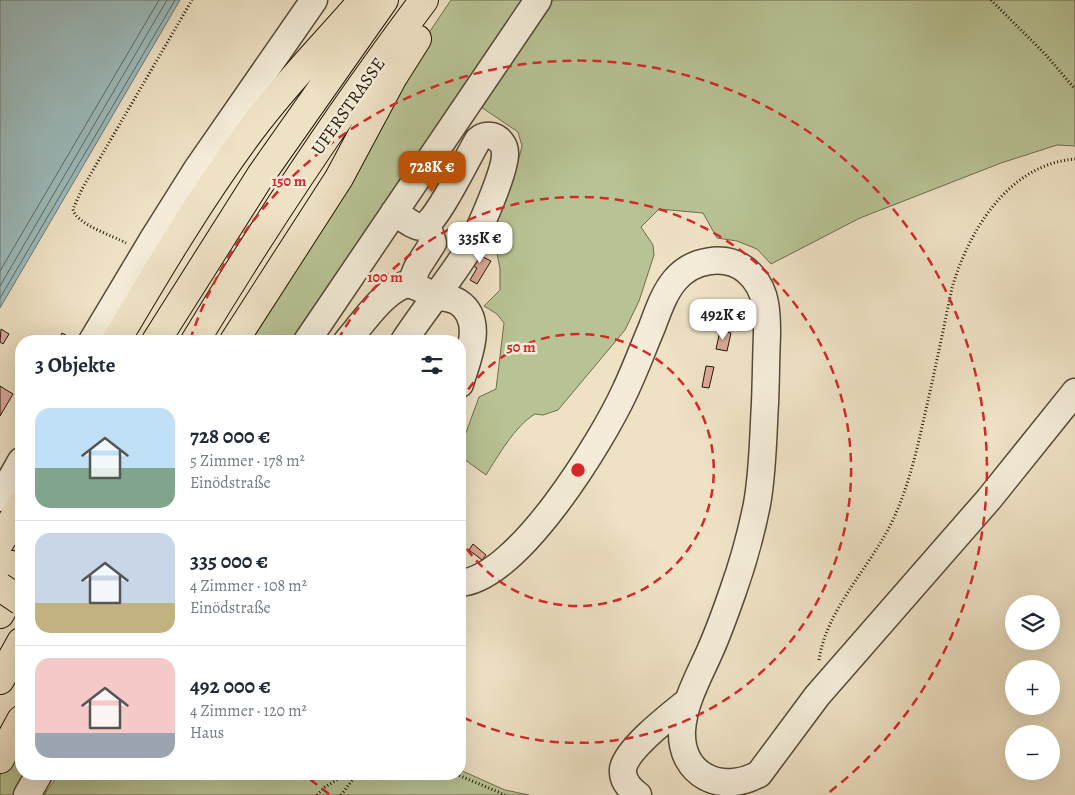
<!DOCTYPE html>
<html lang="de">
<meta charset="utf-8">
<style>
body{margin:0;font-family:Alegreya,serif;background:#f6f6f7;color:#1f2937;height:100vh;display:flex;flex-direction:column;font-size:19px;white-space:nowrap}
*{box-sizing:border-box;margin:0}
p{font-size:16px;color:#747a83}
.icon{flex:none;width:28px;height:28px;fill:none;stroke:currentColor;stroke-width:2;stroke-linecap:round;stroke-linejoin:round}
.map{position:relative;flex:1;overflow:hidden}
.panel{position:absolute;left:15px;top:335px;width:451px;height:445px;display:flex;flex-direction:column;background:#fff;border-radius:20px;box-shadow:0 5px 20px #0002}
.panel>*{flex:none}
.buttons{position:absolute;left:1005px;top:595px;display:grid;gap:10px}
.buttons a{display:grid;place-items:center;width:55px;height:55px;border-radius:50%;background:#fff;box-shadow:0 5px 20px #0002;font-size:25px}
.price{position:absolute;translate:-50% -42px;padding:0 11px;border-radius:10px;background:#fff;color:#222;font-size:16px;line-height:32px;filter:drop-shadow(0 1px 2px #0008)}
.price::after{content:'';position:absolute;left:50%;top:30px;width:15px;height:11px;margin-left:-8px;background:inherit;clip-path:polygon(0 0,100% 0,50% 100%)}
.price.on{background:#b45309;color:#fff}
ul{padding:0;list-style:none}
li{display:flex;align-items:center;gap:15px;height:125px;padding:0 20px}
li+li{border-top:1px solid #e0e1e3}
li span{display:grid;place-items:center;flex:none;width:140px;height:100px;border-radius:15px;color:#555}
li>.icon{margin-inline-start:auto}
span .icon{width:60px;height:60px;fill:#fffc;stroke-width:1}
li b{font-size:21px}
h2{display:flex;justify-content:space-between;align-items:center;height:60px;padding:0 20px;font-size:21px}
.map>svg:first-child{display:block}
</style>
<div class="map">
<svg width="1075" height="795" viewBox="0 0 1075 795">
<rect width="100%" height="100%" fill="#eee1c4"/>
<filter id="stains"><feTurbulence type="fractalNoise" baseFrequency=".004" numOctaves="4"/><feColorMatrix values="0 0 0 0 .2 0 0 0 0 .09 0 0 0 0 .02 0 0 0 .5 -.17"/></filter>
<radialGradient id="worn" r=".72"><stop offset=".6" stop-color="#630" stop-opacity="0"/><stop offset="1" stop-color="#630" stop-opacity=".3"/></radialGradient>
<path fill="#b8c395" stroke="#6d6d4f" d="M451,0h76l-231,341h-53l169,-283z
M553,0h522v146l-18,-1 -56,18 -141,55 -89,46 -14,-15 -20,-8 -20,-3 -14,-25 -44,-4 -18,18 12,18 1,10 -15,46 -14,29 -67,80 -15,5 -8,-1c-20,12 -37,42 -49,61l-22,-16 -4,-10 19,-52 17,-8 8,-66 -7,-9 -13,-8 16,-16v-21l-7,-37 4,-16 21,-54 4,-16 -4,-14 -37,-25z
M21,737v37h7l-12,21h-16v-20z
M460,770l45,20 24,5h-485l15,-21h401z"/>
<path fill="#9cbbbd" stroke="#6b7975" d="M0,0h180l-180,308z"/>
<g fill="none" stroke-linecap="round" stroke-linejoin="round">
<path stroke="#5f6963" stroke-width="1" d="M0,271l159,-271
M0,286l167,-286
M0,298l175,-298"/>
</g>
<path fill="#daa896" stroke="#221709" d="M481,245l7,5 -5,7 8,4 -14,23 -7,-4 7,-12 -7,-4z
M1,329l8,5 -6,10 -3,-2z
M720,331l11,2 -4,18 -11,-2z
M62,333l11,6 -1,2h-14z
M706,366l8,1 -5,21 -7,-1z
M0,386l13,8 -13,22z
M473,544l13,11 -4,5 -13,-10z"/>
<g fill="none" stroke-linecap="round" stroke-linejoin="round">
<defs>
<path id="minor" d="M394,212c7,4 19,15 28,15 13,-1 47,-73 56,-87 4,-4 8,-5 14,-4 7,2 13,9 13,17 1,17 -27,81 -37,97 -20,32 -44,60 -64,91
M410,285l7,-17 16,-25 -6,-19
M92,341l61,-102 44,-70 117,-169
M307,341l231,-341
M347,341c15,-17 35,-48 57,-56 8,-3 21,7 29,10 8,3 17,2 25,7 28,18 9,58 2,82
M0,498l21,-37
M460,583c58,-4 142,-142 165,-192 10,-21 18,-43 27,-64 6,-16 12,-34 23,-47 17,-20 50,-27 72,-9 9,8 16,20 18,32 2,10 2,21 2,31 -1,24 -1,46 -2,69 -2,34 -2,68 -8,101 -6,30 -14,59 -24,87 -7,20 -14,40 -23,60 -11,25 -26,51 -28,79 -2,45 39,65 77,44l58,-78 172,-197 86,-107
M27,795l12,-21
M638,795c-8,-6 -16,-15 -15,-26 3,-20 49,-55 65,-68"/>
<path id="major" d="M0,564l11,1 10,4"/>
<path id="highway" d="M116,341c42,-71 85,-144 135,-211 34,-46 75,-87 112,-130
M156,341l105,-166 123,-175
M195,341c71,-117 147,-232 229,-341
M234,341l105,-163 54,-101 24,-38
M0,542l21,-37
M0,614l21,-38
M0,680l21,-38
M0,759l21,-39"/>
</defs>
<use href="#minor" stroke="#554a38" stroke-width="29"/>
<use href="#major" stroke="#221709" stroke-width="30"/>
<use href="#highway" stroke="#221709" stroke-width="30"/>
<path stroke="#221709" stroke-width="3" stroke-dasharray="1 2.5" stroke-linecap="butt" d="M991,0l55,55 29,34
M126,243c-12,-7 -51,-19 -53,-34l9,-20 110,-189
M819,660c8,-54 56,-97 77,-147 13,-30 21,-63 28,-95 10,-43 19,-87 28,-130 17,-58 57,-124 123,-129
M456,774l49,21
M317,795l8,-8 22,-13
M341,795l16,-21"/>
<use href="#minor" stroke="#f4ecd9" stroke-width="26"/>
<use href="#major" stroke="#eee1c4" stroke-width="28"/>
<use href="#highway" stroke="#eee1c4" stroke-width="28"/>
<defs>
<path id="major-bridge" d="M0,587l21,14"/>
</defs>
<use href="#major-bridge" stroke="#221709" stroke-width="30" stroke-linecap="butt"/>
<use href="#major-bridge" stroke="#eee1c4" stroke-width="28"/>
</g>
<g fill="none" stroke="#d62828" stroke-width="2.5" stroke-dasharray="9 6">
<path d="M460 402A136 136 0 1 1 460 538"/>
<path d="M338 340A273 273 0 1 1 460 716"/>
<path d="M329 794A409 409 0 0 1 304 774M190 340A409 409 0 1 1 827 794"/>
</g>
<g text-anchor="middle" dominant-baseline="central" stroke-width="5" stroke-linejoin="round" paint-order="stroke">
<g font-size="18" fill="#221709" stroke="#f4ecd9">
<text transform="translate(348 106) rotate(-55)">UFERSTRASSE</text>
</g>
</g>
<circle cx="578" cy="470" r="8" fill="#d62828" stroke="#f4ecd9" stroke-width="2.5"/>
<g font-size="15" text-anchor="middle" font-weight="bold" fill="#d62828" stroke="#f4ecd9" stroke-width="5" stroke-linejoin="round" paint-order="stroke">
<text x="289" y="186">150 m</text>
<text x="385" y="282">100 m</text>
<text x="521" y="352">50 m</text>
</g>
<rect width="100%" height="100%" filter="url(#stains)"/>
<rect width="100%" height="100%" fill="url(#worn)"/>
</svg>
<div class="buttons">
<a><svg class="icon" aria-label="layers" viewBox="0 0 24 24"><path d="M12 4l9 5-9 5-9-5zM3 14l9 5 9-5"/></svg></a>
<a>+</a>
<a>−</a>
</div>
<b class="price on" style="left:432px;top:193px">728K €</b>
<b class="price" style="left:480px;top:264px">335K €</b>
<b class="price" style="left:723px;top:341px">492K €</b>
<section class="panel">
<h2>3 Objekte<svg class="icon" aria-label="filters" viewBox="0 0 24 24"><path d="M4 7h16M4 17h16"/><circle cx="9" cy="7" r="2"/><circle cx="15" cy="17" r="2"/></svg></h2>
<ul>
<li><span style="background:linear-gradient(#bfe0f5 60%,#7fa58c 0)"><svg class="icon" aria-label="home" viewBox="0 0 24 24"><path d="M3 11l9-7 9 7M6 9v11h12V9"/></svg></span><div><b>728 000 €</b><p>5 Zimmer · 178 m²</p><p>Einödstraße</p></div></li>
<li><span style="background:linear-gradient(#c9d6e8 70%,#c2b280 0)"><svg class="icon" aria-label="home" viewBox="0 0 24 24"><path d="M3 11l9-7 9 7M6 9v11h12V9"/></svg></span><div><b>335 000 €</b><p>4 Zimmer · 108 m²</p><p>Einödstraße</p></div></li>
<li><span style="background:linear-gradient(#f6c9c9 75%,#9aa5b1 0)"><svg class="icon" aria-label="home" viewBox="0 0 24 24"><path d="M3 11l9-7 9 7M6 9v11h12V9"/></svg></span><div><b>492 000 €</b><p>4 Zimmer · 120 m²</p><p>Haus</p></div></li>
</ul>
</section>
</div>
